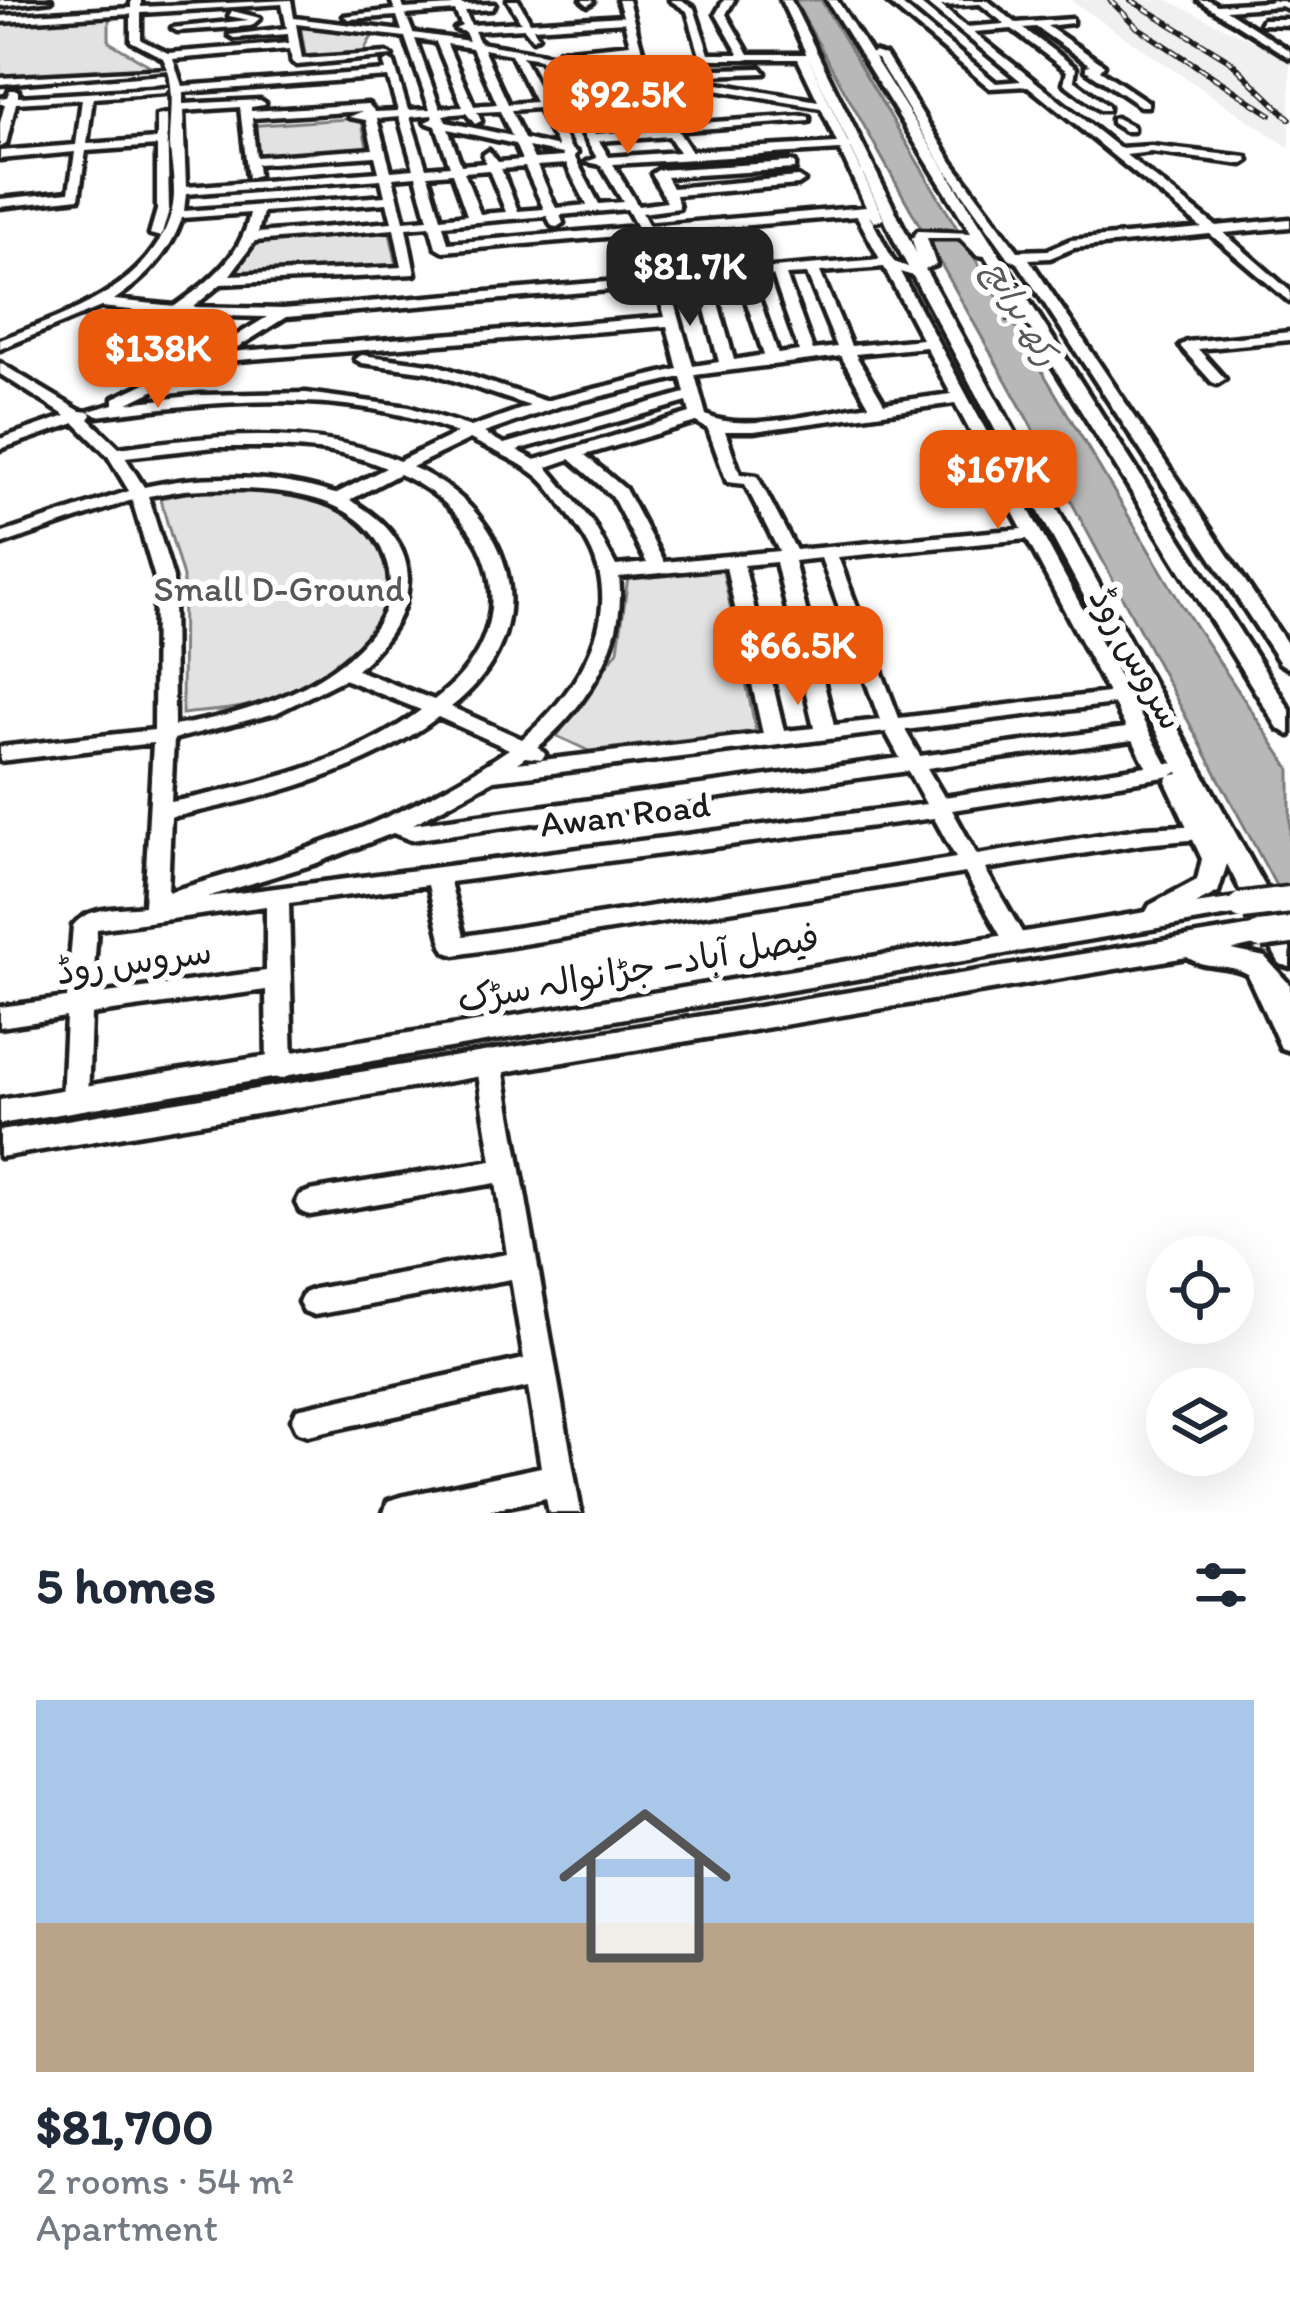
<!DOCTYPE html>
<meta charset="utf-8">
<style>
body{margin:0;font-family:Itim,"Playpen Sans Arabic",sans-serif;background:#f6f6f7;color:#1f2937;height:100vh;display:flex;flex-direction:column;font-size:45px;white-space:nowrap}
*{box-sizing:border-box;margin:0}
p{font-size:39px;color:#747a83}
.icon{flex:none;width:66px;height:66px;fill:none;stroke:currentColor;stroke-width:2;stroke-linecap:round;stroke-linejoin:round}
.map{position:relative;height:1513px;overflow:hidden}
.drawer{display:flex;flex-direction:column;background:#fff;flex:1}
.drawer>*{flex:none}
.tools{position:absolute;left:1146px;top:1236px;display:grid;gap:24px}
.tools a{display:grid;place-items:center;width:108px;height:108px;border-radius:50%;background:#fff;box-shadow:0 12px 48px #0002;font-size:60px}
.price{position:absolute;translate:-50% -102px;padding:0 27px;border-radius:24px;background:#ea580c;color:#fff;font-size:39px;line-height:78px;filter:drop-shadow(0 3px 6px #0008)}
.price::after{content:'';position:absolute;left:50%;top:72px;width:36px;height:27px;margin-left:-18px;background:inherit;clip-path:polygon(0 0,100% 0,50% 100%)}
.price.selected{background:#222;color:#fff}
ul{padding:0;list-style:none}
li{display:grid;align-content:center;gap:24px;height:636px;padding:0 36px}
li+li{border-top:3px solid #e0e1e3}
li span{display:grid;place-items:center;height:372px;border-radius:0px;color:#555}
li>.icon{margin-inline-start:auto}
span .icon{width:216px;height:216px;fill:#fffc;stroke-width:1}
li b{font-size:51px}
h2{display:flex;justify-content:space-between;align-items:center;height:144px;padding:0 36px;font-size:51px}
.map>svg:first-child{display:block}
</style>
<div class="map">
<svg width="1290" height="1513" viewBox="0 0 1290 1513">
<rect width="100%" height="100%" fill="#fff"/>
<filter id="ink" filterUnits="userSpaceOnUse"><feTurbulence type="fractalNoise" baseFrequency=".00833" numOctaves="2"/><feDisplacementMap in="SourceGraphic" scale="24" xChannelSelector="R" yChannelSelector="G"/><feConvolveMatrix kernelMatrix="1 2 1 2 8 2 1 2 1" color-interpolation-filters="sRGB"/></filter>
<g filter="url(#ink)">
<path fill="#f0f0f0" d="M1070,0h97l123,59v89z"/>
<path fill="#e2e2e2" stroke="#7f7f7f" stroke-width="3" d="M109,14v28l45,26 -154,9v-57z
M300,24l73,10 -11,21 -56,4z
M361,118l7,34 -118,8 -4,-34z
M389,229l9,41 -166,6 26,-38z
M213,488c51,2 107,2 150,33 13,9 26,30 28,45 12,73 -84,126 -145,140 -20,5 -43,5 -64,8l1,-137 -23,-79z
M722,567l34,164 -167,20 -32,-15 61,-86 10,-73z"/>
<path fill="#b8b8b8" stroke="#7a7a7a" stroke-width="3" d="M794,0h27l360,604 109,165v143l-267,-501z"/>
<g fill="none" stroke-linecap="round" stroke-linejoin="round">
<defs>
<path id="minor" d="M0,0h51l-51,6z
M131,0h10v7l150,-7 3,18 108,13 -5,-15 -48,3 -5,-3 51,-6 -4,-10h10l3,9 49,-3 -3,-6h10l2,5 33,-1 -3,5 -27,2 6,14 50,-3 -13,-22h10l12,22 93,-6 -5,-16h10l20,72 170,29 -20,-42h-97l-14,-48 -17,-11h11l13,8 15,46h30l-23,-40 8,-14h10l-8,14 23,40h68v4l-8,1 39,84 6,3 -3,3 33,70 -10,3 -5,-7 25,47 33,12 -7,4 -20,-6 266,491 12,1 4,5 -11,7 -219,34 25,45 167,-27 60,-3 8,3 3,5 -3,5 -68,6 -159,25 42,72 -4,6h-16l-42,-74 -510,82 -8,-3 -4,-6 -15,-61 -139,18 4,166 -4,7 -9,3 -9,-3 -4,-7 -1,-79 -175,24 -3,86 -4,7 -9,4 -9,-4 -4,-7 4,-83 -66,10v-20l67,-9 6,-72c15,-20 47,-17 71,-20l9,-163 -153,18v-14l154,-17 1,-152 -23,-78 -132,45v-11l129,-43 -21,-35 -33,-33 -75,26v-10l66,-23 -66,-42v-11l80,48 10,1 2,3 -3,4 30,29c89,-12 195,-24 280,13l58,-28c-113,-47 -242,-32 -360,-17l-8,-5 25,-7v-6l91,-43 62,-38 -89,-2 -77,-8 -101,42v-9c67,-26 152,-52 172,-130 5,-21 -1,-44 -2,-65 0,-26 5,-50 -2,-75l-168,14v-6l168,-9 -5,-11 -32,-17v-27l-131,8v-6l131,-8zM282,4l5,24 -58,7 5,3 54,-4 1,9 -121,10 -27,-13v-27zM455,11l7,15 -7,3 10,3 4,9 -56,-8 -7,-18zM624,22l6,22 -71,7 5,3 68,-4 5,20 -157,-27 -6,-12 50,-3 9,11 5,-3 -5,-8zM296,24l109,13 25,72 -22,1 -14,-47 -5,-3 -5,3 2,8 -204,15 -9,-27 117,-10 2,13 5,3 95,-9 -5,-3 -85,6zM415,39l21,3 27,65 -23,1zM447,44l25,4 25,56 -23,2zM483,49l28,5 24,48 -27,2zM522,56l18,3 24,41 -18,1zM551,61l88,16 3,10 -73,5zM388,77l10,34 -23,1 -7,-8 -117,7v-4l13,-2 1,-2 -5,-3 -77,4v-12zM650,79l171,29 16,35 -146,8 -37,-57zM643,93l13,21 -70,5 -13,-21zM567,106l30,52 -11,4 15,3 22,37 -24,2 -25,-48 3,-3 -6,-4 -22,-41zM240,107l8,71 10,-3 -1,-11 118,-8 4,16 -193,15 -3,-76zM538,108l20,39 -34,-8 -13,-29zM363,111l-14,6 17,3 7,29 -117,8 -4,-39zM500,111l12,25 -66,-14 -3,-7 23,-2 9,11 6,-3 -4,-9zM432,115l1,4 -8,3 11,4 14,40 -24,2 -16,-51zM399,117l15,52 -23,2 -14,-52zM660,121l5,8 -70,5 -5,-8zM448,129l67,15 7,16 -24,2 -9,-11 -6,4 3,8 -25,2zM669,136l10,16 -70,5 -10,-16zM528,147l34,7 1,3 -29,2zM840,150l26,57 -217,19 -7,-13 37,-5 -3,-13 122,-10 6,-4 -6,-4 -126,11 -6,-11 129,-8v-6l-4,-1 -133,8 -6,4 15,28 -29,4 -25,-42zM566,164l21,41 -31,3 -19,-42zM525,167l19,42 -26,2 -17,-42zM489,170l17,42 -26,2 -16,-42zM452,173l15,42 -26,3 -13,-43zM416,176l12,43 -24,2 -11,-43zM381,179l4,17 -201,15 2,-17zM387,203l5,19 -134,11 5,-21zM627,209l10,18 -189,16 -5,-18 104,-9 5,10 5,1 6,-4 -3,-8zM250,213c-8,43 -41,69 -75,93l-61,-6c32,-22 55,-45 68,-82zM857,216l23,43 -201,17 -25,-43zM430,226l6,21 7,4 198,-17 25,43 -383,32 -90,-2 28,-23 194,-10 -9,-46zM394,229l8,38 -172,8 25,-34zM884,267l38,72 -71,7 -31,-74zM807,274l30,73 -24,3 -27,-75zM773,276l26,75 -21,3 -26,-76zM739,279l25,76 -30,5 -22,-79zM698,283l21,79 -26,4 -23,-81zM657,286l8,31 -435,35 56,-35zM667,326l11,43 -133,32 -109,-36 -74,-10 -7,4 7,4 67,9 101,34 -59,21 -62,-20 -103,-14 -106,2 -72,8 85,-41zM926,347l25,47 -67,9 -29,-49zM841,356l28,49c-40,6 -128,29 -163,10l-11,-40zM681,377l4,16 -181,51 -20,-11 76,-27zM687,402l3,11 -155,47 -18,-10zM955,403l67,126 -226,21 -39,-74 -17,-2 -15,-43h29zM696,422l12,7 19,53 18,2 34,67 -115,11 -39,-73 -40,-34zM470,439c22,11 47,21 66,36 12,9 21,24 30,36 13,18 26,35 32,57 19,65 -29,132 -76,171l-71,-32c97,-75 66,-194 -39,-240zM215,447c56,0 119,-3 171,21l-51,26c-59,-19 -131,-21 -191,-7l-19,-30zM570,459l42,37 35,67 -31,3 -23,-43 -46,-56zM399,474c101,45 129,156 35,226l-77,-30c62,-56 76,-123 -7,-170zM184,490c69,-3 189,-7 205,82 5,29 -10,55 -30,75 -48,48 -119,68 -185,79l-1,-148 -25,-82zM1027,539l81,154 -209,25 -61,-161zM821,558l59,162 -46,5 -40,-164zM776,562l38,166 -30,3 -40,-166zM726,567l37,167 -246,29 8,-6 17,2 3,-5 -7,-7c50,-42 89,-104 81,-170zM344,679l77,31c-70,53 -165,75 -250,92l3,-63 102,-26zM1114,704l12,24 -206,28 -15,-26zM438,717l71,32c-104,72 -221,109 -341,143l3,-75c91,-19 192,-43 267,-100zM886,732l14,26 -487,66 81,-44zM1133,740l13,26 -202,31 -17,-29zM908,771l18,33 -719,93 107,-33 79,-31 18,7zM934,818l22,40 -492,78 -14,-54zM266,906v65l-174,24 5,-66z
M582,0h10l1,2 -5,3z
M885,0h11l100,83 25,-2 -99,-81h65l29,23 56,-4v4l-25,3 57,39 -4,5 48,32v4h-8l-54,-36v-4l4,-1 -54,-38 -13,1 53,40 -2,12 34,26v4h-8l-36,-27 3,-12 -55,-42 -39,3 146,116 32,-2 95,11 2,3 -6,4 -91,-12 -25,3 90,71 74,-7v8l-66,6 66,58v11l-80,-68 -136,14 -24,10 -21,1 261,389v21l-10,-6 -262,-400 -9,-5 -68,-95 -63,-103 -9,-5 5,-3 12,4 66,106 66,89 30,-1 23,-10 131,-12 -174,-142 -38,2zM980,4l25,20 -39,3 -25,-21z
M1198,0h11l8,5 67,-4 -3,5 -55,4 64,41v7z
M232,11l28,7 -9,8 -74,5 -5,-3 77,-8 -20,-4z
M1263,19h27v6l-30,-1z
M761,68l4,5 -87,3 -5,-3 5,-3z
M169,88l-4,5 -72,5 -6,46 70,-5v-23l10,-2 2,96 -8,27 -11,-3 7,-24v-64l-71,5 -7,47 -79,9v-8l69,-7 6,-40 -75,7v-8l76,-6 6,-46 -66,4 -10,41 -6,3v-24l5,-19h-5v-6l7,-1 3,-7h8v7z
M805,116l4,1v4l-124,9 -6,-3 6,-3z
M1116,118l17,9v4h-8l-13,-8v-4z
M1290,332v8l-92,9 27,30 -8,5 -5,-2 -32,-36 7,-4z
M1260,967l9,3 21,44v37l-9,-3 -33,-72 3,-6z
M489,1052l9,3 4,7 79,451h-32l-3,-15 -71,15h-91l4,-12 12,-4 141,-30 -13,-80 -220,48 -11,-4 -5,-11 5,-11 227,-50 -13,-80 -197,36 -10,-4 -5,-9 5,-9 10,-4 193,-35 -11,-71 -186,32 -10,-4 -4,-8 4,-8 10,-4 182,-30 -16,-99 4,-7z"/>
<path id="major" d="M781,0h10l125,253 -4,-14 6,-8 53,2 -144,-233h10l453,710v25l-12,-7 -293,-472 -8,-1 -17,-17h-33l9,27 -11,4 365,663v35l-10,-3 -12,-22 -36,8 33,7 25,28v30c-21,-7 -26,-32 -44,-42 -18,-10 -42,-4 -59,-16l-1187,200v-26l1259,-206 -7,-13 -1252,212v-24l1146,-188 4,-7 47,-25 5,-21 -36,-77 3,-6 10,-2 -281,-526zM1227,864l17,33 -49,7 23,-12z
M1271,0l19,3v7l-18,-8z"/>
</defs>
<use href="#minor" stroke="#1c1c1c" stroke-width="9"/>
<use href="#major" stroke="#1c1c1c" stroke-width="9"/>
<use href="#minor" fill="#fff" fill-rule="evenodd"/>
<use href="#major" fill="#fff" fill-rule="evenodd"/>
<defs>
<path id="rail" d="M1110,0l27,27 133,87
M1131,0l98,60 61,59"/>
</defs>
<use href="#rail" stroke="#1c1c1c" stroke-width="6"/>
<use href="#rail" stroke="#fff" stroke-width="3" stroke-dasharray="8" stroke-linecap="butt"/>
<defs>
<path id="major-bridge" d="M1242,906l48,-6
M1260,935l30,-4"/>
</defs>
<use href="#major-bridge" stroke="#1c1c1c" stroke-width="34" stroke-linecap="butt"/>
<use href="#major-bridge" stroke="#fff" stroke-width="26"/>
</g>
</g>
<g text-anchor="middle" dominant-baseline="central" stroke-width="12" stroke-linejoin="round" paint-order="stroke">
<g font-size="33" font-style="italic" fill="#5a5a5a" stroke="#fff">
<text transform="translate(1022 313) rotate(60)">رکھ برانچ</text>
</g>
<g font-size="36" fill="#575757" stroke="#fff">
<text x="279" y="588">Small D-Ground</text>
</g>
<g font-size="36" fill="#1c1c1c" stroke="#fff">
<text transform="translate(1137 658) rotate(61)">سروس روڈ</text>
<text transform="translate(625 814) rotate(-7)">Awan Road</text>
<text transform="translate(134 961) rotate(-8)">سروس روڈ</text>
<text transform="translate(638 968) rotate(-10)">فیصل آباد– جڑانوالہ سڑک</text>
</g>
</g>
</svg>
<div class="tools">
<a><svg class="icon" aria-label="locate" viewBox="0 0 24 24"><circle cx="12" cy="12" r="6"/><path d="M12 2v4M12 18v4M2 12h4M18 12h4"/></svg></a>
<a><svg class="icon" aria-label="layers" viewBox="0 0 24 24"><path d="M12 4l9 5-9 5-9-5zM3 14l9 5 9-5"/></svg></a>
</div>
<b class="price" style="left:628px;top:157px">$92.5K</b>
<b class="price selected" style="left:690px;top:329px">$81.7K</b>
<b class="price" style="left:158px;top:411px">$138K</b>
<b class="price" style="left:998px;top:532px">$167K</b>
<b class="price" style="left:798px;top:708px">$66.5K</b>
</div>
<section class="drawer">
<h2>5 homes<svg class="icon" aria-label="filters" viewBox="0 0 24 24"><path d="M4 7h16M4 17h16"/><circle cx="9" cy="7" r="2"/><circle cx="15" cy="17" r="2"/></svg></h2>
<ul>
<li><span style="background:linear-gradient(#a9c7e8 60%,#b9a48a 0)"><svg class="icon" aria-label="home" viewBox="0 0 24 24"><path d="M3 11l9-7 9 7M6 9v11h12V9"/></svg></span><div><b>$81,700</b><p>2 rooms · 54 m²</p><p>Apartment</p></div></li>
</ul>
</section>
